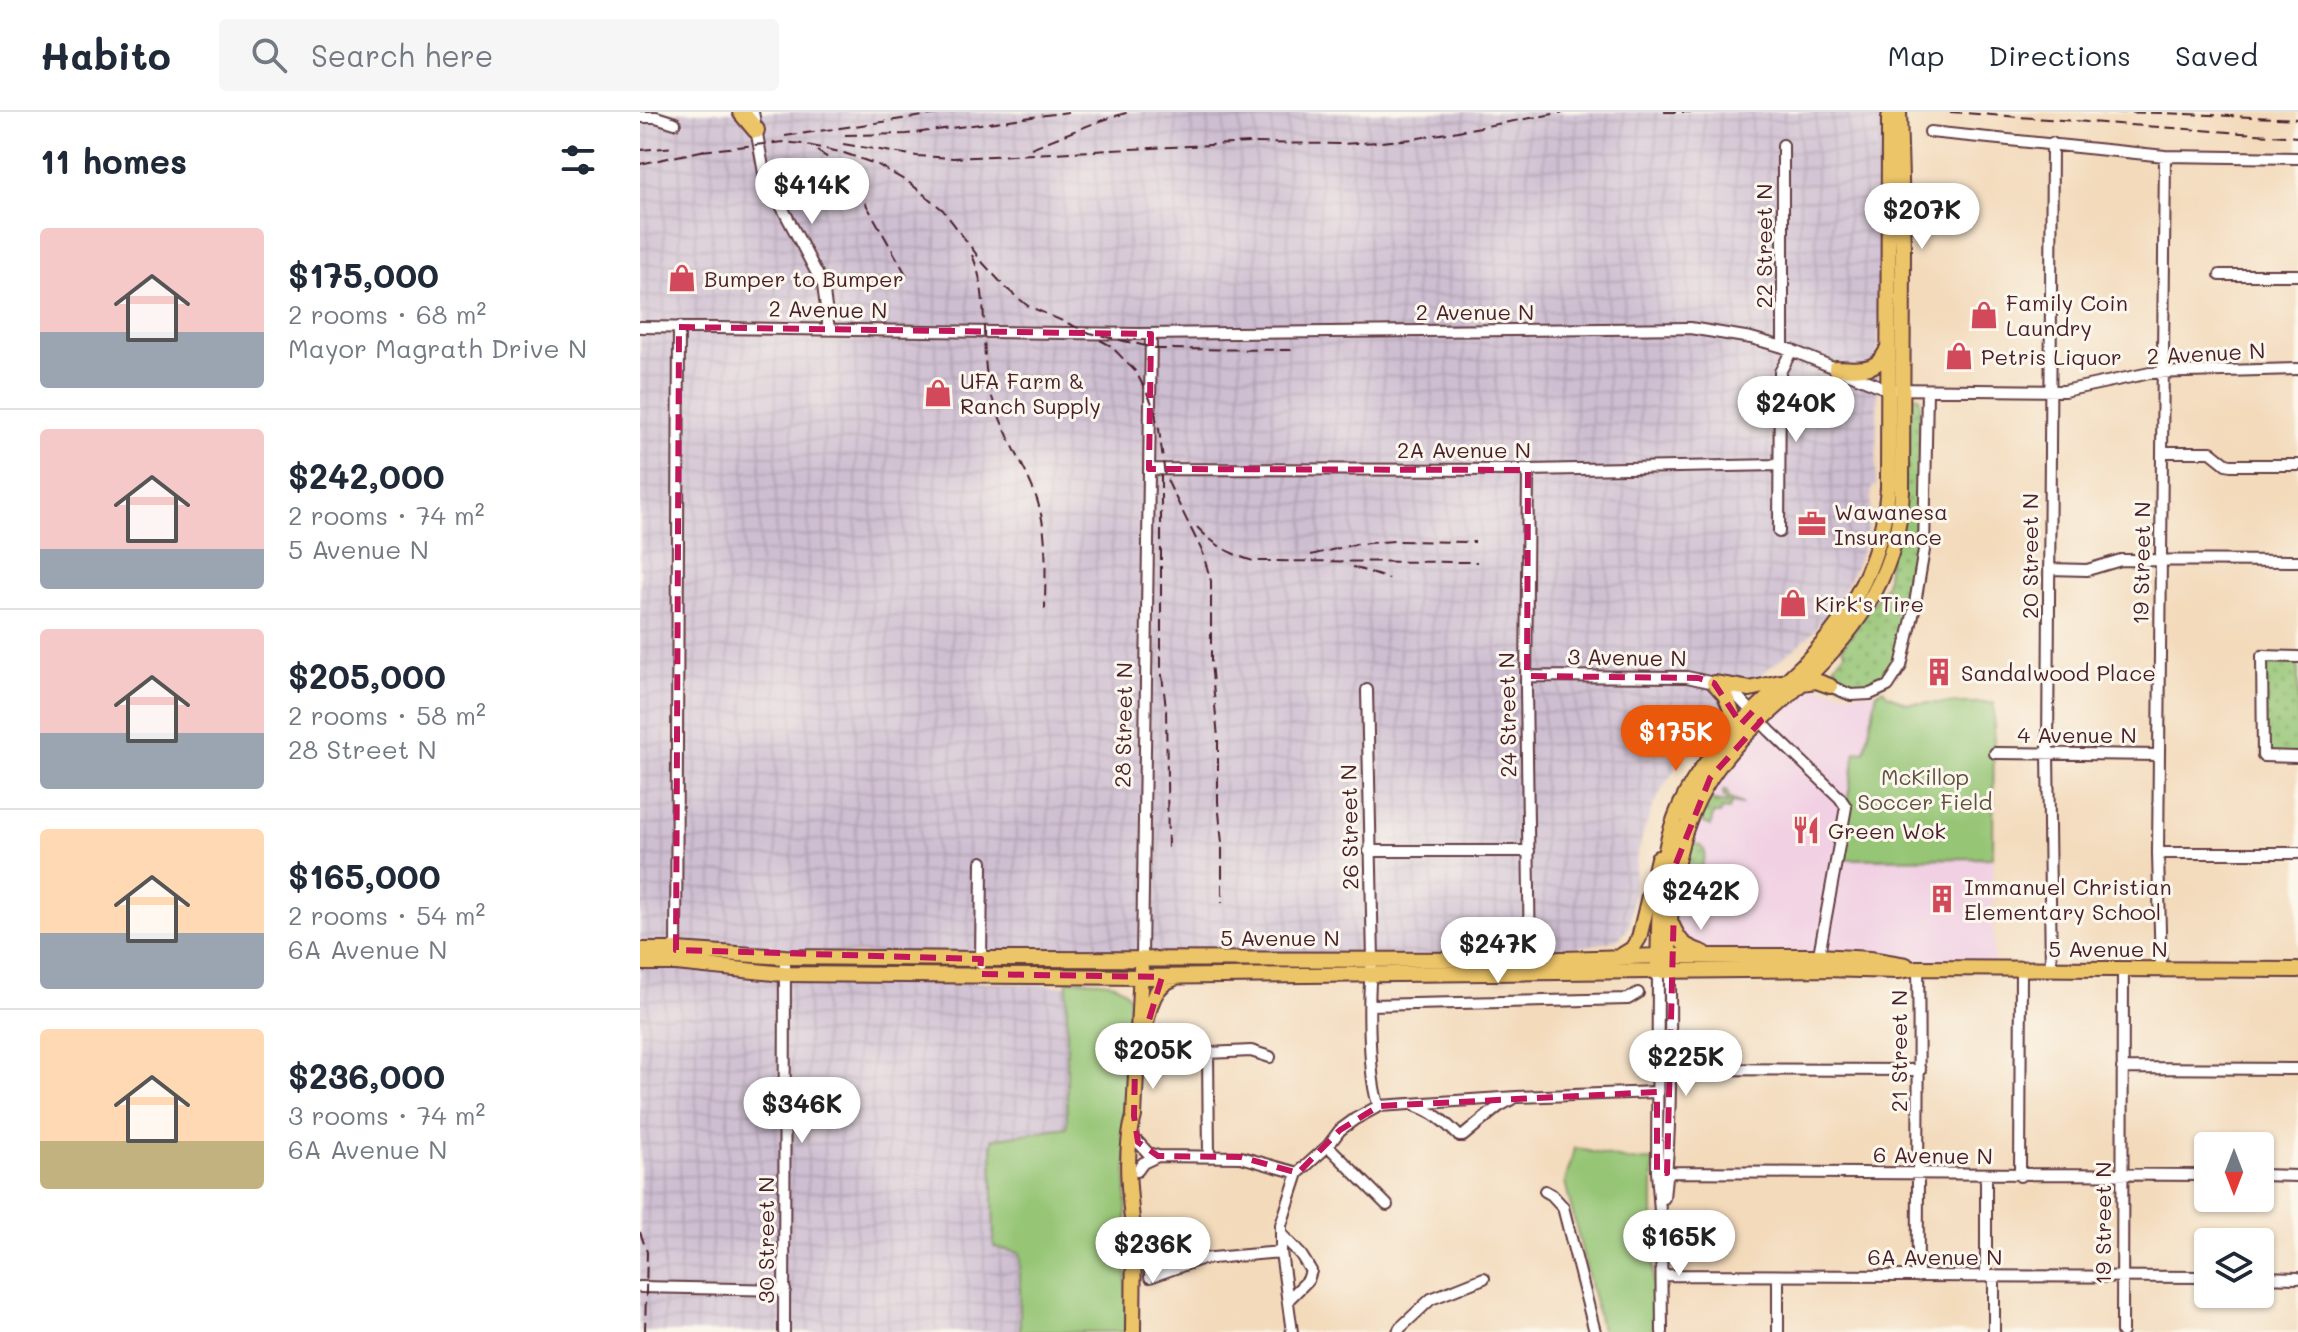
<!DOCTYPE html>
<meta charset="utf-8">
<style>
body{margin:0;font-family:Mali,sans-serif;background:#f6f6f7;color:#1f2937;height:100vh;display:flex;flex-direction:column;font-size:30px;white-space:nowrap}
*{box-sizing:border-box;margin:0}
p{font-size:26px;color:#747a83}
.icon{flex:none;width:44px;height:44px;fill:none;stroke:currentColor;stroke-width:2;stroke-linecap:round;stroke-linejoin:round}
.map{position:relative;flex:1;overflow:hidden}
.details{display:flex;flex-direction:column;background:#fff;width:640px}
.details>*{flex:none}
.needle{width:52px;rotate:180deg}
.buttons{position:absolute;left:1554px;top:1020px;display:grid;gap:16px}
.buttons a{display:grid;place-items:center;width:80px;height:80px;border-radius:8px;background:#fff;box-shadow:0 2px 6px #0004;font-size:40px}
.price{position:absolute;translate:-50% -68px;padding:0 18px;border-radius:28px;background:#fff;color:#222;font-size:26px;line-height:52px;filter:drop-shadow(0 2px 4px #0008)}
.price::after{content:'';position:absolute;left:50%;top:48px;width:24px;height:18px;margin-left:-12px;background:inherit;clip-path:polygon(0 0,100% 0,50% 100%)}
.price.current{background:#ea580c;color:#fff}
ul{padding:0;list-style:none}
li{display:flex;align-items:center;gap:24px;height:200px;padding:0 40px}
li+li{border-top:2px solid #e0e1e3}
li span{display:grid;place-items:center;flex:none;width:224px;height:160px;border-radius:8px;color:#555}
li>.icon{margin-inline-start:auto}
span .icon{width:96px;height:96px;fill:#fffc;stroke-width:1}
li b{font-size:34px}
h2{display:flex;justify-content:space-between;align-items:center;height:96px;padding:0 40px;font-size:34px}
header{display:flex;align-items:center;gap:48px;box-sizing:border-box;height:112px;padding:0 40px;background:#fff;border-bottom:2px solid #e0e1e3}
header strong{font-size:38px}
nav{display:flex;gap:44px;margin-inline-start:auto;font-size:28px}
.search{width:560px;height:72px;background:#f6f6f7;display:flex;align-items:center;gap:20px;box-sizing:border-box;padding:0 28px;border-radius:8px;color:#747a83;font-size:30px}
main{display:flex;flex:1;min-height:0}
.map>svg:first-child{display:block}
</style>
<header>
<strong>Habito</strong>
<div class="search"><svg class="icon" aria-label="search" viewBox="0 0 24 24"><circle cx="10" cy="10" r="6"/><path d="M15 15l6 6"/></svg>Search here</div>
<nav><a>Map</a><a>Directions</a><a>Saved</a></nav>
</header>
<main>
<section class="details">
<h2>11 homes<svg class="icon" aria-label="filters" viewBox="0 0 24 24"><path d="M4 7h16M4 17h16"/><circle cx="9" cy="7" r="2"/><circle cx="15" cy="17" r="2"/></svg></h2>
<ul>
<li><span style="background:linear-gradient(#f6c9c9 65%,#9aa5b1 0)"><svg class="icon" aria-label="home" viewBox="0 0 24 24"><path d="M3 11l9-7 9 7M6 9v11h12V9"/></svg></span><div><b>$175,000</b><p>2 rooms · 68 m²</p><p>Mayor Magrath Drive N</p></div></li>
<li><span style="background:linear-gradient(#f6c9c9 75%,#9aa5b1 0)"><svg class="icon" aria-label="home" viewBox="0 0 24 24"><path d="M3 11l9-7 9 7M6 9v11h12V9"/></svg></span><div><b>$242,000</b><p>2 rooms · 74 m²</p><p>5 Avenue N</p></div></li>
<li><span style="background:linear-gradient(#f6c9c9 65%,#9aa5b1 0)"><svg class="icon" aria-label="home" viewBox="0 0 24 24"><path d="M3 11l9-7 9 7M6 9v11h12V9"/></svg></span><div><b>$205,000</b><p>2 rooms · 58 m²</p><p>28 Street N</p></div></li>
<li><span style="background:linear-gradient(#ffd9b3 65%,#9aa5b1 0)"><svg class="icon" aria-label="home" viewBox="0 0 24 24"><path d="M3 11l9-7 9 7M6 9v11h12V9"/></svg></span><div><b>$165,000</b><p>2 rooms · 54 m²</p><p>6A Avenue N</p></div></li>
<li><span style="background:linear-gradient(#ffd9b3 70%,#c2b280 0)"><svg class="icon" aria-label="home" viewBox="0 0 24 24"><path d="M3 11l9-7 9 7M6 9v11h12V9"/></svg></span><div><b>$236,000</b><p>3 rooms · 74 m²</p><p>6A Avenue N</p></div></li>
</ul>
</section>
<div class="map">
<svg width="1658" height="1220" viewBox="0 0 1658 1220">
<defs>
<pattern id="industrial-grid" width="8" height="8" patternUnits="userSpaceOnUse" patternTransform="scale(2)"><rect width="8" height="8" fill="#cebed1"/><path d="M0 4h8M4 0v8" fill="none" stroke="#b2a3b4"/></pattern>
<pattern id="grass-dots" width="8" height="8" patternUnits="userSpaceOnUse" patternTransform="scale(2)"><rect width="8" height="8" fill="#95c575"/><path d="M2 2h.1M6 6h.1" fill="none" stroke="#7c9f60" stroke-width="1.8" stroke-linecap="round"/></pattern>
</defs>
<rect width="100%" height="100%" fill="#fbf7ec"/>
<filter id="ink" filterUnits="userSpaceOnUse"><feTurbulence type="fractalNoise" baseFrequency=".0125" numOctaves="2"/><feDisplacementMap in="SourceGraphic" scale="16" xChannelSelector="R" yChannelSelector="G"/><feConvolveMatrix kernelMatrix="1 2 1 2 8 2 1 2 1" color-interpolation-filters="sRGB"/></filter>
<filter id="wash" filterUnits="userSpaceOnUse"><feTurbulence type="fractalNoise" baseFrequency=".006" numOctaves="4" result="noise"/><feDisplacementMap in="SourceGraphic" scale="32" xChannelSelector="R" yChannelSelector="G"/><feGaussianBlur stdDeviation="1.8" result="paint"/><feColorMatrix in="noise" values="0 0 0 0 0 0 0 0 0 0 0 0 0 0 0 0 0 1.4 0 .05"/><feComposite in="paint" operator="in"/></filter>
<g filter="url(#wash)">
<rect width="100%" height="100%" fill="#f3dabb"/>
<path fill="#f1d0e3" d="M1162,571l44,10 31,-1 -12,61 -9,-1 -19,107 156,-1 1,111 -274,-13 -40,-14 -9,-45 39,-119z"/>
<path fill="url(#industrial-grid)" d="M0,0h1246l-8,235 -2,139 -4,1 -3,36 -8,29 -12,29 -22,34 -15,18 -15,14 -40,30 -57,59 -36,49 -13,26 -14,43 -7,70 -3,6 -9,9 -9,3 -24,4 -190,11 -585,-3 -170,-9z
M0,850l144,12 283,12v141l-75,12 28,114v79h-380z"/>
<path fill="url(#grass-dots)" stroke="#707250" stroke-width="2" d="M1271,283l8,2 1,5 -1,142 -22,118c-13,29 -40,32 -66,17l3,-2 -2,-6 5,-9 9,-10 -4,-4 44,-63 21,-186z
M1622,544l36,1v100l-35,-1z
M1083,678h3l4,9 12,5v1l-11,-2 -2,7 -8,-1 -1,5h-7l-2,12 -9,-4 -3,-11 9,-19 5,9 14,2 1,-3 -4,-3z
M1053,731l8,3 4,6 -5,23 -3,5 -12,-3 -3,-5c1,-11 0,-24 11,-29z"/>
<path fill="#95c575" stroke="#707250" stroke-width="2" d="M1243,577l4,5 19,9h88l-1,155 -156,1 19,-108 9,1 12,-60z
M427,868c20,1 52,-4 62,17l-2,65 -1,270h-106v-79l-26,-6 -2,-108 75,-12z
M935,1036l56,13 22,-1v172h-51l-37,-150z"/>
</g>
<g filter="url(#ink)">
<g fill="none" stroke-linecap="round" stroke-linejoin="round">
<defs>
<path id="minor" d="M113,0l11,61 59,112 6,45
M0,5h16l19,6
M1290,20l235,24 133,2
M1580,163h78
M0,215l501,7 549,-6 61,10 32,9 104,42 177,2 86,-18 148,-4
M1143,235v-202
M1522,340h49l15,12 5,1h67
M509,357l379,1 250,-5
M888,358l-2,219 4,271
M1139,420l1,-160 12,-22
M1409,457l38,1 34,-10 177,1
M1658,545l-36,-1 1,100 35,1
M887,564l160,1 27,6 24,14 32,34 70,67 6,9 -28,153
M1190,574l21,9 19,-1 18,-8 13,-20 12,-51 11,-65 3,-160
M727,578l6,269c-6,27 -5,122 6,147
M1355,641l164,2
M729,739h160
M1518,741h140
M36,845l3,-630
M502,846l9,-624
M341,852l1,-102
M1411,857l-3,-216 4,-610
M1018,858l-1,202 4,52 1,108
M1521,858l-3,-117 7,-697
M730,893l258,-6 10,-6
M1482,956l176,1
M1030,957l250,1
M774,993c18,6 31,17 45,31h4l35,-29 14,-8
M498,1030l10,11 10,3 83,1 57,16
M688,1034l59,59
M569,1045l-1,-104 43,-2 19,6
M497,1059l6,-8 15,-7
M1017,1060l551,3
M658,1061l30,-27 12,-16 15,-11 24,-13 138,-9 140,-5
M1346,1063v100
M1620,1063l38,1
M1380,1064l1,-207
M905,1079l7,4 11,12 32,125
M1024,1086c8,-75 6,-152 6,-228
M641,1122l20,21 10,16 -3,9 -20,20
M561,1147l-50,-6 -1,24 51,-18 80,-7
M1022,1163l546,2
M1354,1164v56
M1278,1165c-1,-103 2,-206 0,-309
M1620,1165l38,1
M0,1175l145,3
M144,1220l1,-375
M652,1220l-11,-80v-27l17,-52
M758,1220l2,-4 31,-29 53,-21
M1138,1220v-56
M1482,1220l1,-363"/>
<path id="major" d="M1196,256c23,1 43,5 52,-21
M1074,571l36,6 30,-7
M1074,571l11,12 7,17 -9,27
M1162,571l14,-2 14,5
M1031,811c9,20 12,23 33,30
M0,838h36l109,7 196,2 549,1 129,-4h160l51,3 36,6
M979,845l13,-8 7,-11 19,-80
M0,851h36l108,11 357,3 682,-8 75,2 20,-3 380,2
M1029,853c0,-67 4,-129 42,-188 20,-31 48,-55 75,-79 64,-59 112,-117 116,-207l1,-243 -4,-136
M1018,854c2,-53 -1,-113 23,-162 27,-58 78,-96 123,-140 50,-51 78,-105 84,-176l1,-371
M503,923c6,-21 7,-48 30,-56
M494,1126c-4,-40 -11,-83 0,-122l7,-148
M493,1220l1,-100"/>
<path id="highway" d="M101,0l15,18"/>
</defs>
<use href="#minor" stroke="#633b41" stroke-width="14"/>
<use href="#major" stroke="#633b41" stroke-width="18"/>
<use href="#highway" stroke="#633b41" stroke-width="20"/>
<use href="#minor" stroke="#fff" stroke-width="10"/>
<use href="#major" stroke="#edc569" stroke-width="14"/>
<use href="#highway" stroke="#edc569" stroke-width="16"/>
<path stroke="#4a1f2b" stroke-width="2" stroke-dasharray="12 6" stroke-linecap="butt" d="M1024,0h37
M1310,0l348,25
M1456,0l68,1 134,6
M205,23l62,-1 161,-22
M145,24l166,-24
M203,32l74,12 36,2 297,-15 89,1 42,-2 32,-3 152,-27
M391,36l66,-26 32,-10
M0,38l35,-3
M61,39l82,-9 20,2 41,9 34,12 33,19 32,26 40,53 23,25 22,18 62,27 69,16 134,1
M177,39l16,10 17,15 57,100
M0,52l70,-15
M332,143c19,42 7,89 17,132 10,38 32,71 46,107 14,36 10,77 10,115
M460,228l11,6 25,26 15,29 8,28 6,47 37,75 9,30v81l7,76v64l4,41v60
M521,364v191l5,41 2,142
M557,415c17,18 33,27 56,34l224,1
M671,443l45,-11 39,-3 80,1
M713,455l36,12
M0,1120l7,20 -2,80"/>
</g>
</g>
<path fill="none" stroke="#c2185b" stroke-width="6" stroke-dasharray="16 10" stroke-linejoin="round" d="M39,215l472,7 -2,135 379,1 -1,206 171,2 16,5 27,41 12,-13 8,10 -51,57 -35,88 -8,307 -10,-1v-80l-278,14 -39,24 -42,43 -57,-16 -83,-1 -20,-14 -4,-26 1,-50 27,-89 -182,-3 1,-15 -305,-9z"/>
<defs>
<symbol id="shop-bare" viewBox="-9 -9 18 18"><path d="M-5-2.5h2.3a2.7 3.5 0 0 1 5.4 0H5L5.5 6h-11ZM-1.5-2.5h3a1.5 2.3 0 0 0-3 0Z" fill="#d1495b" stroke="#fbf7ec" stroke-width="2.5" paint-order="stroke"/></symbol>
<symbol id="office-bare" viewBox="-9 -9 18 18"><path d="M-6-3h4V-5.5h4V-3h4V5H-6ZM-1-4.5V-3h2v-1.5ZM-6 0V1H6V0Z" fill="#d1495b" stroke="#fbf7ec" stroke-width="2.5" paint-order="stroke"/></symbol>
<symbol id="building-bare" viewBox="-9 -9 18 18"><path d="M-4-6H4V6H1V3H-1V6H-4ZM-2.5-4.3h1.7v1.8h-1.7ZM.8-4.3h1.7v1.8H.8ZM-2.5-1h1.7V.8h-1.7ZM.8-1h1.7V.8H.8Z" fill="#d1495b" stroke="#fbf7ec" stroke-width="2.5" paint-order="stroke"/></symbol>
<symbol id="restaurant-bare" viewBox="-9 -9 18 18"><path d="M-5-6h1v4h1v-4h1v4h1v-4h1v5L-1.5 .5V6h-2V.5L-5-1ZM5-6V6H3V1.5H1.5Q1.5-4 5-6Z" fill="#d1495b" stroke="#fbf7ec" stroke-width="2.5" paint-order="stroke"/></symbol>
</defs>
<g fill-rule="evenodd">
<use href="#shop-bare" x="22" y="146" width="40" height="40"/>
<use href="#shop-bare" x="1324" y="183" width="40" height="40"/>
<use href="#shop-bare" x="1299" y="224" width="40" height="40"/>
<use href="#shop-bare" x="278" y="261" width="40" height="40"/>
<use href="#office-bare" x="1152" y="392" width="40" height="40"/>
<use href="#shop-bare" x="1133" y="471" width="40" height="40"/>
<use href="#building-bare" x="1279" y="540" width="40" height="40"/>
<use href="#restaurant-bare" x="1146" y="698" width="40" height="40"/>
<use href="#building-bare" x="1282" y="767" width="40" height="40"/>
</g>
<g text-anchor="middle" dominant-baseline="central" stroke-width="6" stroke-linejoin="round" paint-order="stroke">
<g font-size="22" fill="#4a1f2b" stroke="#fbf7ec">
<text transform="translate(1123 134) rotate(-90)">22 Street N</text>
<text transform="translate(188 197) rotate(1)">2 Avenue N</text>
<text x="835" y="199">2 Avenue N</text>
<text transform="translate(1566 241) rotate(-3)">2 Avenue N</text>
<text x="824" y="337">2A Avenue N</text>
<text transform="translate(1389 444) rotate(-90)">20 Street N</text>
<text transform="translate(1501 451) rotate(-89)">19 Street N</text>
<text transform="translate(987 545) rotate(1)">3 Avenue N</text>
<text transform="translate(867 603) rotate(-91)">24 Street N</text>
<text transform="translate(483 613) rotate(-89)">28 Street N</text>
<text x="1437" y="622">4 Avenue N</text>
<text transform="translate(709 715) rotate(-91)">26 Street N</text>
<text x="640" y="825">5 Avenue N</text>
<text x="1468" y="836">5 Avenue N</text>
<text transform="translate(1258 939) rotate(-90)">21 Street N</text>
<text transform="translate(1293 1043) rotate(1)">6 Avenue N</text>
<text transform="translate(1462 1111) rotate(-90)">19 Street N</text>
<text transform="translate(125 1128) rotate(-90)">30 Street N</text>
<text x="1295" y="1144">6A Avenue N</text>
</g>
<g font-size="22" fill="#4a1f2b" stroke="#fbf7ec" text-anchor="start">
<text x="64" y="166">Bumper to Bumper</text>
<text x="1366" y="190">Family Coin<tspan x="1366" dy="25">Laundry</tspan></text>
<text x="1341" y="244">Petris Liquor</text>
<text x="320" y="268">UFA Farm &amp;<tspan x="320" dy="25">Ranch Supply</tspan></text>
<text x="1194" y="399">Wawanesa<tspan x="1194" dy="25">Insurance</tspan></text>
<text x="1175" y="491">Kirk's Tire</text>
<text x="1321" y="560">Sandalwood Place</text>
<text x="1188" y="718">Green Wok</text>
<text x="1324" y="774">Immanuel Christian<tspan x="1324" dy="25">Elementary School</tspan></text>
</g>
<g font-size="22" fill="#605141" stroke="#fbf7ec">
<text x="1285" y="664">McKillop<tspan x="1285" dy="25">Soccer Field</tspan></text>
</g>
</g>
</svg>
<div class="buttons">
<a><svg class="needle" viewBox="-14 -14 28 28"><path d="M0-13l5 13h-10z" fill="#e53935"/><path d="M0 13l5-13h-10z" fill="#747a83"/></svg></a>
<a><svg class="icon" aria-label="layers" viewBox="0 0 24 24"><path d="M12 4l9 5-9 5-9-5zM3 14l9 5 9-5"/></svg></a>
</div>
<b class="price" style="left:172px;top:114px">$414K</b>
<b class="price" style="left:1282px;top:139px">$207K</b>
<b class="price" style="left:1156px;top:332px">$240K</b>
<b class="price current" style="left:1036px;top:661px">$175K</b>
<b class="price" style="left:1061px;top:820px">$242K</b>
<b class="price" style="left:858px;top:873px">$247K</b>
<b class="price" style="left:513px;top:979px">$205K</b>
<b class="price" style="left:1046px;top:986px">$225K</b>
<b class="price" style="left:162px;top:1033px">$346K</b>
<b class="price" style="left:1039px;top:1166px">$165K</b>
<b class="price" style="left:513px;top:1173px">$236K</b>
</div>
</main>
